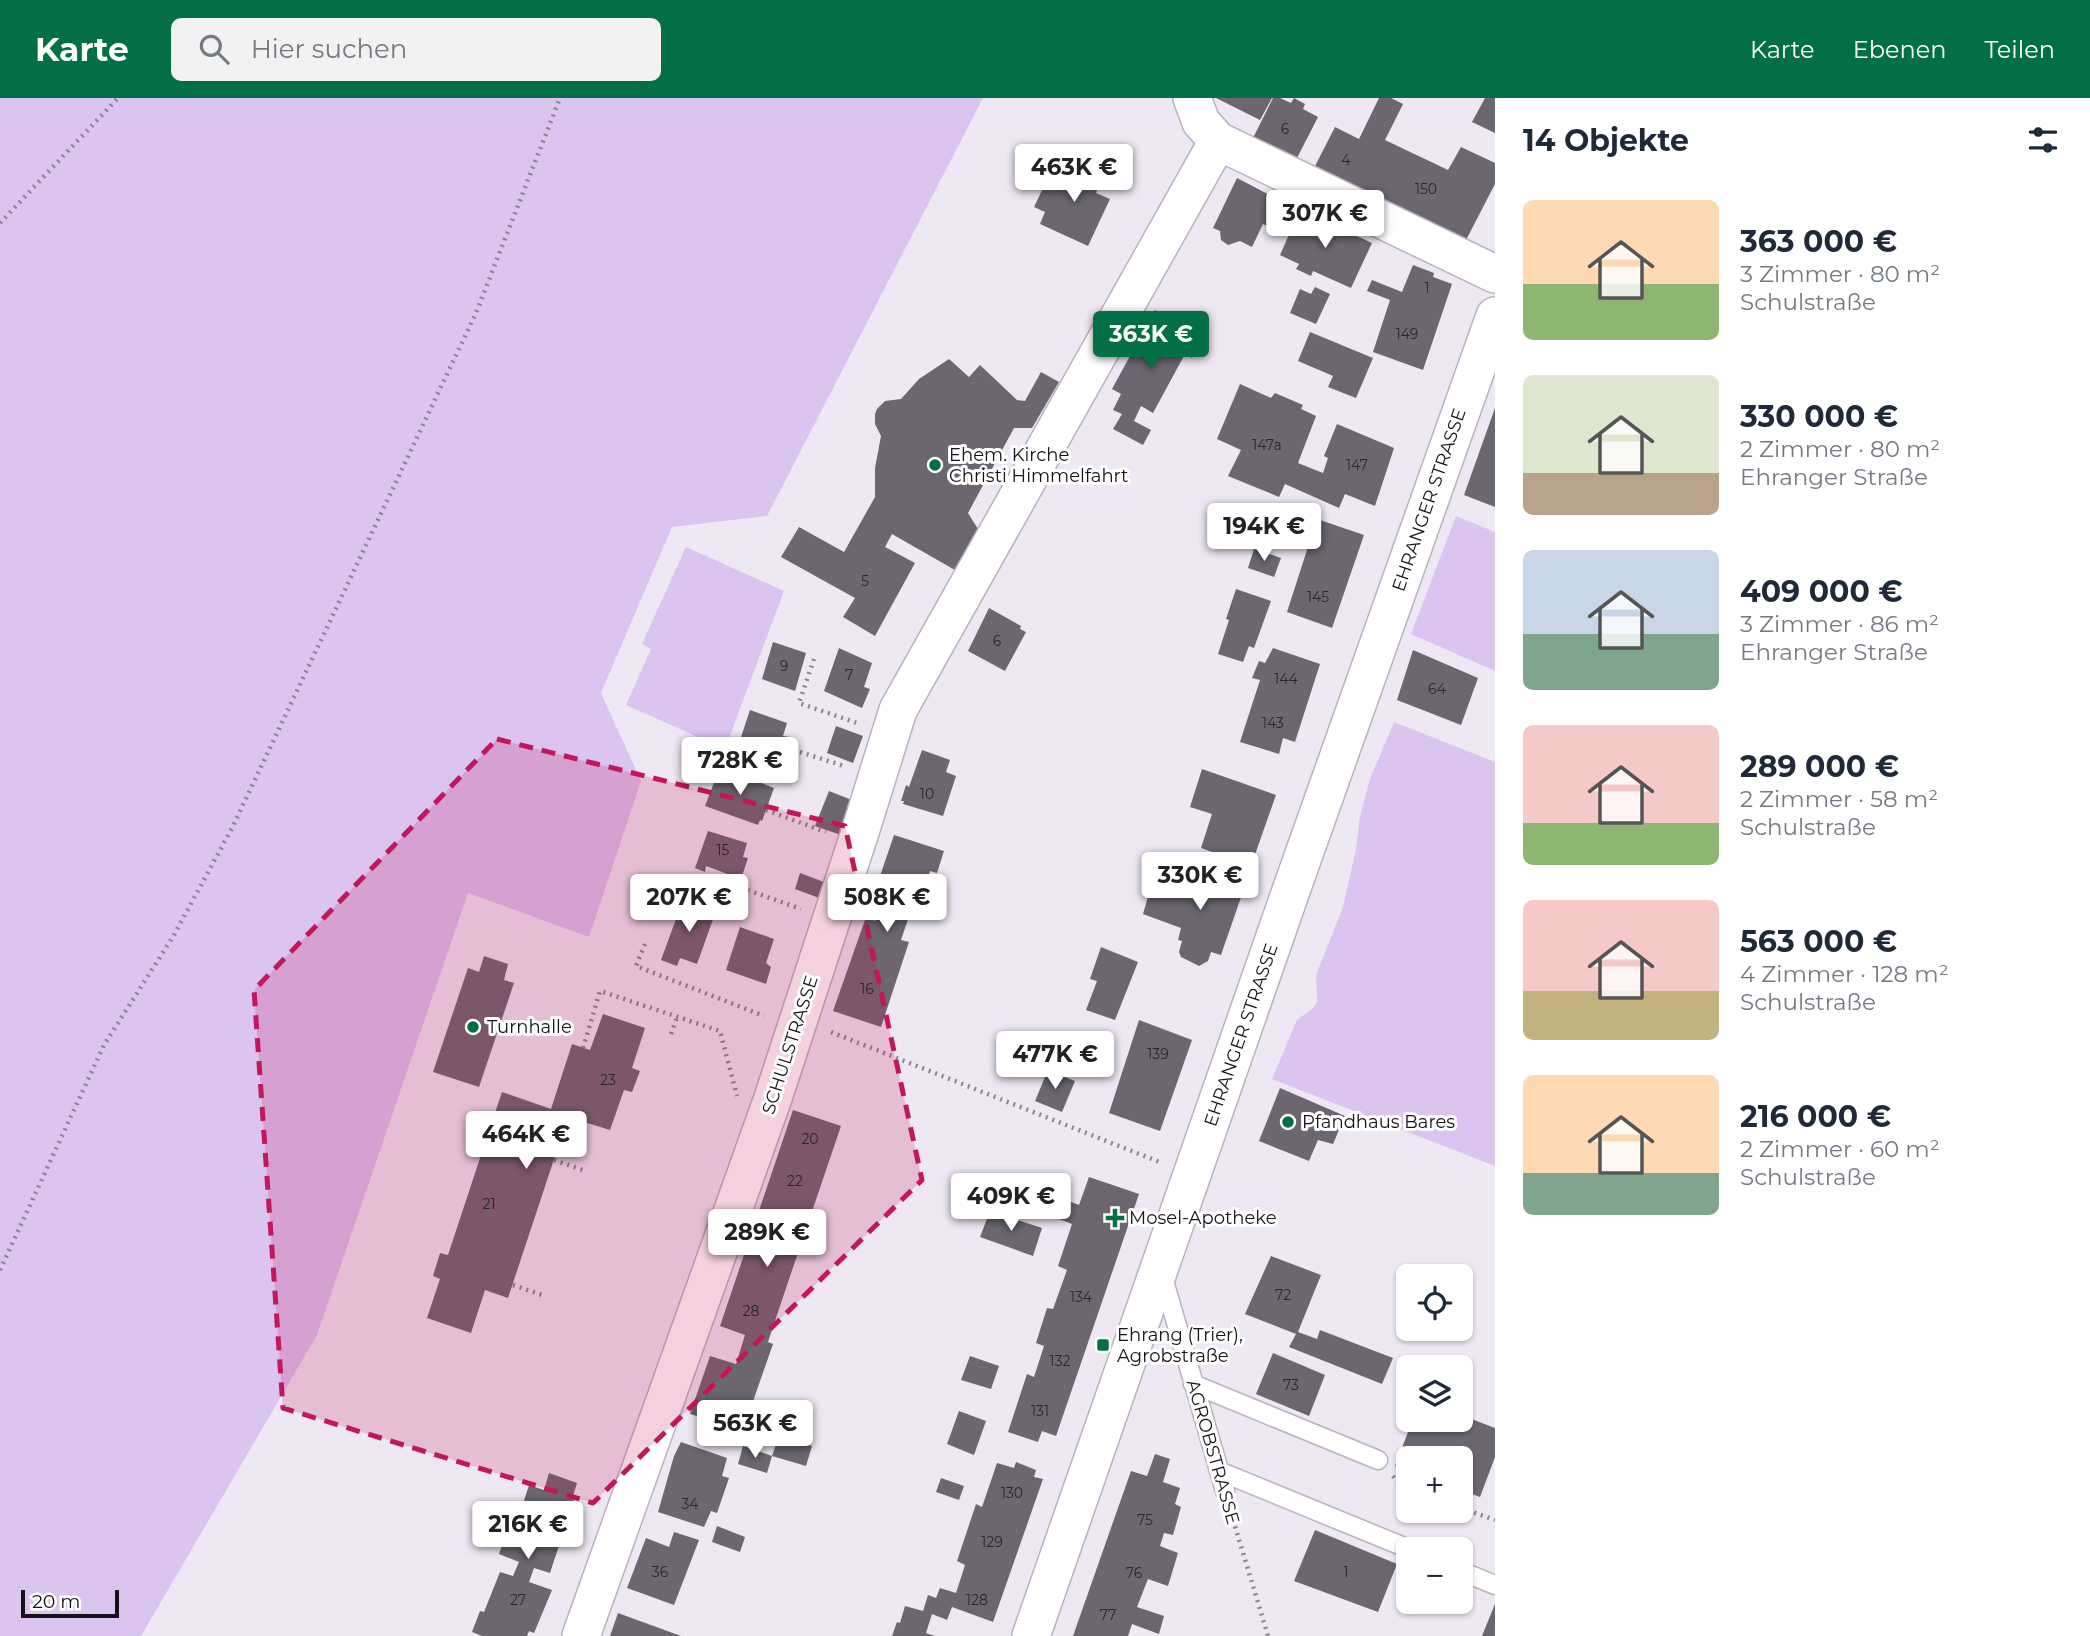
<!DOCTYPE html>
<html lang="de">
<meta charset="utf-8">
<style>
body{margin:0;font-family:Montserrat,sans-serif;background:#f2f2f3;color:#1f2937;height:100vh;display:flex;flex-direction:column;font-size:26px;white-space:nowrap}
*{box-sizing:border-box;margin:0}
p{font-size:23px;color:#747a83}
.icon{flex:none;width:38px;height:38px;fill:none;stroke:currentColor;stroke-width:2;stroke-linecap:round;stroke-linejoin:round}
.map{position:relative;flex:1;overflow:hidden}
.sheet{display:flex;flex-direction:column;background:#fff;width:595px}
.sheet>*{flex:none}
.buttons{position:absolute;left:1396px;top:1166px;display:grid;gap:14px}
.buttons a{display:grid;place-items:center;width:77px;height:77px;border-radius:10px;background:#fff;box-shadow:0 2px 5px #0004;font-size:35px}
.scale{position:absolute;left:21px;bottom:18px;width:98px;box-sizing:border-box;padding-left:7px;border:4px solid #151216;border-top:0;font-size:19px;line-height:24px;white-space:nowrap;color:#151216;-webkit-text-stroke:5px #fff;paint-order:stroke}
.price{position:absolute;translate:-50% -60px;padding:0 16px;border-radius:7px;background:#fff;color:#222;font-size:23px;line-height:46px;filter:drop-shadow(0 2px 4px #0008)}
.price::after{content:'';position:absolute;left:50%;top:42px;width:21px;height:16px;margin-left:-10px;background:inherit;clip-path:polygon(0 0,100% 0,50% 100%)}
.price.active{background:#036f47;color:#fff}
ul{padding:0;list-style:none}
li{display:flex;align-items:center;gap:21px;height:175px;padding:0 28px}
li span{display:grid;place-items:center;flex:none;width:196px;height:140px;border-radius:10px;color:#555}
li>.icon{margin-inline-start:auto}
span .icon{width:84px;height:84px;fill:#fffc;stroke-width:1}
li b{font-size:30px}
h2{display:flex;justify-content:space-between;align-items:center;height:84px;padding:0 28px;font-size:30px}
header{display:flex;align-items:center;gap:42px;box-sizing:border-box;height:98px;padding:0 35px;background:#036f47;color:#fff}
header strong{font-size:33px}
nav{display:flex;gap:38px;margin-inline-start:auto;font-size:24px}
.search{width:490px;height:63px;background:#f2f2f3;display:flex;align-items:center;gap:18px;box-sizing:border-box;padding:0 24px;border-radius:10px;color:#747a83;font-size:26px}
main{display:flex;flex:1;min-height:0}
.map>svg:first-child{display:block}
</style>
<header>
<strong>Karte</strong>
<div class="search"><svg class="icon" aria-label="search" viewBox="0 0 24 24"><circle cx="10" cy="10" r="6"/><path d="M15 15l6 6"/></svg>Hier suchen</div>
<nav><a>Karte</a><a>Ebenen</a><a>Teilen</a></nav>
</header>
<main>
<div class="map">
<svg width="1495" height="1538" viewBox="0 0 1495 1538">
<rect width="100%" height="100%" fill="#eee8f4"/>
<path fill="#dbc4ee" d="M0,0h983l-216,418 -95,11 -71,166 40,88 -52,156 -121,-44 -151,442 -176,301h-141z
M1456,418l39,16v139l-84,-37z
M686,449l98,44 -59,158 -99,-44 25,-56 -9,-5z
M1394,624l101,40v404l-223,-87 25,-59 16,-12 4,-6 -1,-27 27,-68 13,-58 4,-33 10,-37z"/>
<path fill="#6b6670" d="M1216,0h56l-12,22z
M1273,0h7l11,5 3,-5 11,6 -2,5 15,8 -23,45 -43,-22z
M1379,0h12l12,6 -18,36 63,30 13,-23 34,16v21l-31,60 -151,-74 22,-43 24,12z
M1485,0h10v35l-23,-11z
M1068,63l35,16 -7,16 14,6 -22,47 -48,-22 5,-12 -11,-5 11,-23 11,5z
M1237,80l50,26 -12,26 -12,-6 -11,23 -12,-6 -12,4 -7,-5 -1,-9 -7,-3z
M1300,112l72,33 -21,45 -38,-17 -2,5 -15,-7 3,-5 -19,-9z
M1413,167l21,8 -1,4 19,7 -29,86 -50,-18 17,-52 -23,-9 5,-11 30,12z
M1315,189l15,7 -14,30 -26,-11 10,-24 11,5z
M1155,212l48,26 -11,22 -7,-4 -32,59 -12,-7 -7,15 17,9 -8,15 -30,-16 9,-15 -9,-4 8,-16 -9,-5z
M1310,234l63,26 -17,40 -28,-11 5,-11 -35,-15z
M949,261l20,18 11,-12 37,35 8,1 16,-29 18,10 -27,46h-18l-46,85 10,16 -23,41 -63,-36 -7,13 30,16 -40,73 -32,-19 12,-19 -74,-41 18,-30 45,25 31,-55v-29l6,-32 -6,-12v-10l2,-5 8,-8 16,-2 18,-20z
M1240,286l31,14 4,-5 28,12 -2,4 15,7 -18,47 25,10 5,-15 -4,-2 13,-32 57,24 -19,58 -30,-12 -6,14 -54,-24 -6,13 -51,-21 13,-26 -24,-11z
M1495,310v99l-31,-12z
M1317,421l47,16 -32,93 -45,-16z
M1254,451l27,9 -7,19 -26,-9z
M1236,491l35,12 -17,47 -5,-2 -6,16 -25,-8 11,-34 -3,-1z
M989,510l32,18 -1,3 6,3 -21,39 -37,-20z
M773,544l33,11 -11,38 -33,-12z
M839,550l33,15 -8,24 6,2 -8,19 -38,-17z
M1273,550l47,16 -25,78 -12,-4 -4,16 -39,-12 20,-62 -8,-2 7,-17 6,2z
M1413,552l65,28 -17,47 -64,-25z
M750,612l37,13 -4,13 6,1 -7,22 -34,-12 -2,6 -9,-4z
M836,628l27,10 -10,27 -26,-10z
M922,652l28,10 -4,12 10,4 -13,40 -40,-12 1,-3h-3l5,-16 3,2z
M720,669l54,21 -12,33 -2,-1 -2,5 -53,-19z
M1202,671l74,26 -25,71 -50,-18 11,-34 -22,-7z
M829,693l23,9 -11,35 -26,-9z
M708,733l39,12 -4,14 5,1 -7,21 -35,-13 -1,6 -10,-4z
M894,737l50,16 -7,22 -7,-2 -7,21 6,2 -5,14 -11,-4 -12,36 8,2 -28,85 -48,-16 33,-94 9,4 9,-26 14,4 4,-13 -23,-7z
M1203,765l44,17 -26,75 -10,-3 -3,9 -9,5 -18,-9 -2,-5 3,-11 -4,-1 3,-12 -38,-14 9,-31 40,14z
M800,775l24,9 -5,16 -24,-9z
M683,802l33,11 -19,53 -17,-6 -3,8 -16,-6z
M740,829l34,12 -8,24 5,4 -5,17 -40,-14z
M1101,849l37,15 -23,58 -29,-10 11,-29 -7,-2z
M484,858l24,8 -4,16 10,3 -35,104 -46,-15 35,-104 11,4z
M603,916l42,14 -13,40 8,3 -8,21 -8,-2 -14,40 -42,-13 -60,181 -23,-8 -14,43 -44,-15 13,-39 -7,-3 7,-23 8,2 33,-100 -7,-2 7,-22 7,2 14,-41 49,17 21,-65 18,6z
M1139,922l53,20 -32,91 -51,-18z
M1048,972l27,11 -13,31 -27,-11z
M1280,990l65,28 -12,28 -15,-4 -9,21 -50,-20z
M793,1012l48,16 -58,171 -15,45 5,2 -30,86 -53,-16 20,-58 26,8 9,-29 -25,-9z
M1024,1079l26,10 -10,25 -26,-10z
M1089,1079l50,17 -83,242 -14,-5 -4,11 -30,-10 19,-58 7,3 10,-31 -8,-3 11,-35 6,1 14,-39 -9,-4 14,-42 -26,-10 7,-19 26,10z
M990,1113l52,17 -9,28 -53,-19z
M1271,1158l50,19 -23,57 19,7 3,-9 73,28 -11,26 -93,-37 7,-13 -51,-20z
M1273,1255l52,22 -16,41 -53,-22z
M970,1258l29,10 -8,23 -30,-9z
M959,1313l27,10 -12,34 -27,-11z
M1461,1317l34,13v29l-15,40 -19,-7v-32h-52v13l-14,-5 18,-47h48z
M780,1335l32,13 -6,20 -34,-10z
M681,1344l46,16 -5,18 7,2 -12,35 -6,-2 -7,16 -46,-15 16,-56z
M743,1348l29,10 -5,17 -29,-9z
M1155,1356l15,5 -7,23 17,6 -5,16 6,3 -8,28 -9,-2 -4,13 18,7 -10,33 -20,-7 -11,28 27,9 -5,18 -27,-10 -4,12h-55l58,-165 16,5z
M1016,1364l20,8 -2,7 9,2 -50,143 -41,-15 -5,13 -15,-6 -6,19 9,3h-43l5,-14 3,1 5,-17 18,5 5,-16 8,3 4,-10 16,5 9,-28 -8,-4 19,-57 6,3 15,-44 17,5z
M549,1375l28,10 -5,16 2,1 -24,73 -16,-5 -5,14 23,8 -18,43 -5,-2 -2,5h-45l-10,-4 8,-21 4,1 16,-40 13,4 6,-14 -20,-8 13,-37 6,2 11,-34 15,5z
M941,1380l23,8 -5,14 -23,-8z
M717,1428l28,11 -5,15 -28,-10z
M1315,1432l82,34 -19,48 -84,-31z
M674,1434l25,8 -25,65 -47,-17 19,-50 23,9z
M1495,1506v32h-13z
M618,1515l63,23h-71z"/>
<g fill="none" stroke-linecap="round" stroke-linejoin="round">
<defs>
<path id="service" d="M1162,1176l63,217
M1193,1286l185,76
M1219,1373l190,78
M1461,1473l34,14"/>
<path id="minor" d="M1192,0l9,24 17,19 277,133
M581,1538l192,-538 88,-269 37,-119 320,-569
M1031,1538l262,-751 202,-569"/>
</defs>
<use href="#service" stroke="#b9b2be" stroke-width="21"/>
<use href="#minor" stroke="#b9b2be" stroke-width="40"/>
<path stroke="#8a858e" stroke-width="4.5" stroke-dasharray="2 5" stroke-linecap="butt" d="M0,125l118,-125
M814,561l-15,44 61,21
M800,654l44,14
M766,712l60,22
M728,785l73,26
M645,846l-9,22 128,50
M831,934l331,131
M671,936l6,-17
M583,950l17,-57 120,40 17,65
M554,1062l29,10
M0,1172l104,-225 70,-110 58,-107 244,-515 84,-215
M513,1187l29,10
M1393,1378l6,8 10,3
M1461,1410l34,12
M1231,1415l37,123"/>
<use href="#service" stroke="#fff" stroke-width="18"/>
<use href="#minor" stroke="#fff" stroke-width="37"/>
</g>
<path fill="#c2185b" fill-opacity="0.2" stroke="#c2185b" stroke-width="5" stroke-dasharray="14 9" stroke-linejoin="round" d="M497,641l348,87 77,354 -329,323 -310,-95 -29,-418z"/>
<g fill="#036f47" stroke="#fff" stroke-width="2.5">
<circle cx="935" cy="367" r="7"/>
<circle cx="473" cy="929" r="7"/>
<circle cx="1288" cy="1024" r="7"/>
<path d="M1111.5 1109.5h7v7h7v7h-7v7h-7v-7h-7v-7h7z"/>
<rect x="1096" y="1240" width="14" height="14" rx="3.5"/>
</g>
<g text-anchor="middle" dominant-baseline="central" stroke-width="6" stroke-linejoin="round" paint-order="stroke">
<g font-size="14" fill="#2a272c">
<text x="1285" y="31">6</text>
<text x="1346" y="62">4</text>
<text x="1426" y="91">150</text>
<text x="1427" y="190">1</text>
<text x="1407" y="236">149</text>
<text x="1267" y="347">147a</text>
<text x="1357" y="367">147</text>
<text x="865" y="483">5</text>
<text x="1318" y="499">145</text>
<text x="997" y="543">6</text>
<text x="784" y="568">9</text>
<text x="849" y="577">7</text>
<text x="1286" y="581">144</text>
<text x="1437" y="591">64</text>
<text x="1273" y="625">143</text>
<text x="927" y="696">10</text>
<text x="723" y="752">15</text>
<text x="867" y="891">16</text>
<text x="1158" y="956">139</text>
<text x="608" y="982">23</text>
<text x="810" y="1041">20</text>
<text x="795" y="1083">22</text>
<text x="489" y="1106">21</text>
<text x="1283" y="1197">72</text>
<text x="1081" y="1199">134</text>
<text x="751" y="1213">28</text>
<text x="1060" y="1263">132</text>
<text x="1291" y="1287">73</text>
<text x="1040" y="1313">131</text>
<text x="1012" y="1395">130</text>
<text x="690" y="1406">34</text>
<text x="1145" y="1422">75</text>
<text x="992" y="1444">129</text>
<text x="660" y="1474">36</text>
<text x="1346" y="1474">1</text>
<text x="1134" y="1475">76</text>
<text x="518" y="1502">27</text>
<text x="977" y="1502">128</text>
<text x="1108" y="1517">77</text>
</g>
<g font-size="18" fill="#151216" stroke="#fff" text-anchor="start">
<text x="949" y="357">Ehem. Kirche<tspan x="949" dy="21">Christi Himmelfahrt</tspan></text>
<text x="487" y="929">Turnhalle</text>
<text x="1302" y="1024">Pfandhaus Bares</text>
<text x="1129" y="1120">Mosel-Apotheke</text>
<text x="1117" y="1237">Ehrang (Trier),<tspan x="1117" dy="21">Agrobstraße</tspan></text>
</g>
<g font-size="18" fill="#151216" stroke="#fff">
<text transform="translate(1429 402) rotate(-71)">EHRANGER STRASSE</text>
<text transform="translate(1241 937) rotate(-71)">EHRANGER STRASSE</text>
<text transform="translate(790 947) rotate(-72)">SCHULSTRASSE</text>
<text transform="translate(1213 1354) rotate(74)">AGROBSTRASSE</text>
</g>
</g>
</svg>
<div class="buttons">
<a><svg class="icon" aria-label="locate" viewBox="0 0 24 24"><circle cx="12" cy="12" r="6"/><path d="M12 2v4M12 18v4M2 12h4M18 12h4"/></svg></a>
<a><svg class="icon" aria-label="layers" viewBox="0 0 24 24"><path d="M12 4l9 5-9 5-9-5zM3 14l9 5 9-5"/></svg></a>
<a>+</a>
<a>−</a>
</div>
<div class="scale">20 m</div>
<b class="price" style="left:1074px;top:106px">463K €</b>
<b class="price" style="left:1325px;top:152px">307K €</b>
<b class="price active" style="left:1151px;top:273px">363K €</b>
<b class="price" style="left:1264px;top:465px">194K €</b>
<b class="price" style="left:740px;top:699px">728K €</b>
<b class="price" style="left:1200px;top:814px">330K €</b>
<b class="price" style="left:689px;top:836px">207K €</b>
<b class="price" style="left:887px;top:836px">508K €</b>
<b class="price" style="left:1055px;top:993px">477K €</b>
<b class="price" style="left:526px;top:1073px">464K €</b>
<b class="price" style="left:1011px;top:1135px">409K €</b>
<b class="price" style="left:767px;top:1171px">289K €</b>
<b class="price" style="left:755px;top:1362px">563K €</b>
<b class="price" style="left:528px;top:1463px">216K €</b>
</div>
<section class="sheet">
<h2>14 Objekte<svg class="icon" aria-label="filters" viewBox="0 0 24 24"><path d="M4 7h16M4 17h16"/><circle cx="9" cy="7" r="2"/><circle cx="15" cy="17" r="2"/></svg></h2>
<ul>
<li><span style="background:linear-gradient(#ffd9b3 60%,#8fb573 0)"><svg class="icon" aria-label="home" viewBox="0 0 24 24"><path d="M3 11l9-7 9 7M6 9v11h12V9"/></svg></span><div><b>363 000 €</b><p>3 Zimmer · 80 m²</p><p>Schulstraße</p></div></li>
<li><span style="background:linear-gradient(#dfe7d0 70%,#b9a48a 0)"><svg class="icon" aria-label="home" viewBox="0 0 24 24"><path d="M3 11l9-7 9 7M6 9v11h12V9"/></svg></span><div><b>330 000 €</b><p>2 Zimmer · 80 m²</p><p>Ehranger Straße</p></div></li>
<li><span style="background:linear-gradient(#c9d6e8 60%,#7fa58c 0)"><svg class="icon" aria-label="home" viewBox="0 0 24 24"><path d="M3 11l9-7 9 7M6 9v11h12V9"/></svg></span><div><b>409 000 €</b><p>3 Zimmer · 86 m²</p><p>Ehranger Straße</p></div></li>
<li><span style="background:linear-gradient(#f6c9c9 70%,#8fb573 0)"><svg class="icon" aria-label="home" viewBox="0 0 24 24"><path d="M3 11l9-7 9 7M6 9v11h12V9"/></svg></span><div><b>289 000 €</b><p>2 Zimmer · 58 m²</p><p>Schulstraße</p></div></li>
<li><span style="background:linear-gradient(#f6c9c9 65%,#c2b280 0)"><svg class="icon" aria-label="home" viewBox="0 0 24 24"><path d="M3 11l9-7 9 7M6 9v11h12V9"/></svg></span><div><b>563 000 €</b><p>4 Zimmer · 128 m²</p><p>Schulstraße</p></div></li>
<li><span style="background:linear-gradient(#ffd9b3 70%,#7fa58c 0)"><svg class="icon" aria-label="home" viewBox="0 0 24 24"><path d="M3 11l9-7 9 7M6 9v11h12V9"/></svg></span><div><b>216 000 €</b><p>2 Zimmer · 60 m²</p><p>Schulstraße</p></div></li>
</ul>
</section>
</main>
